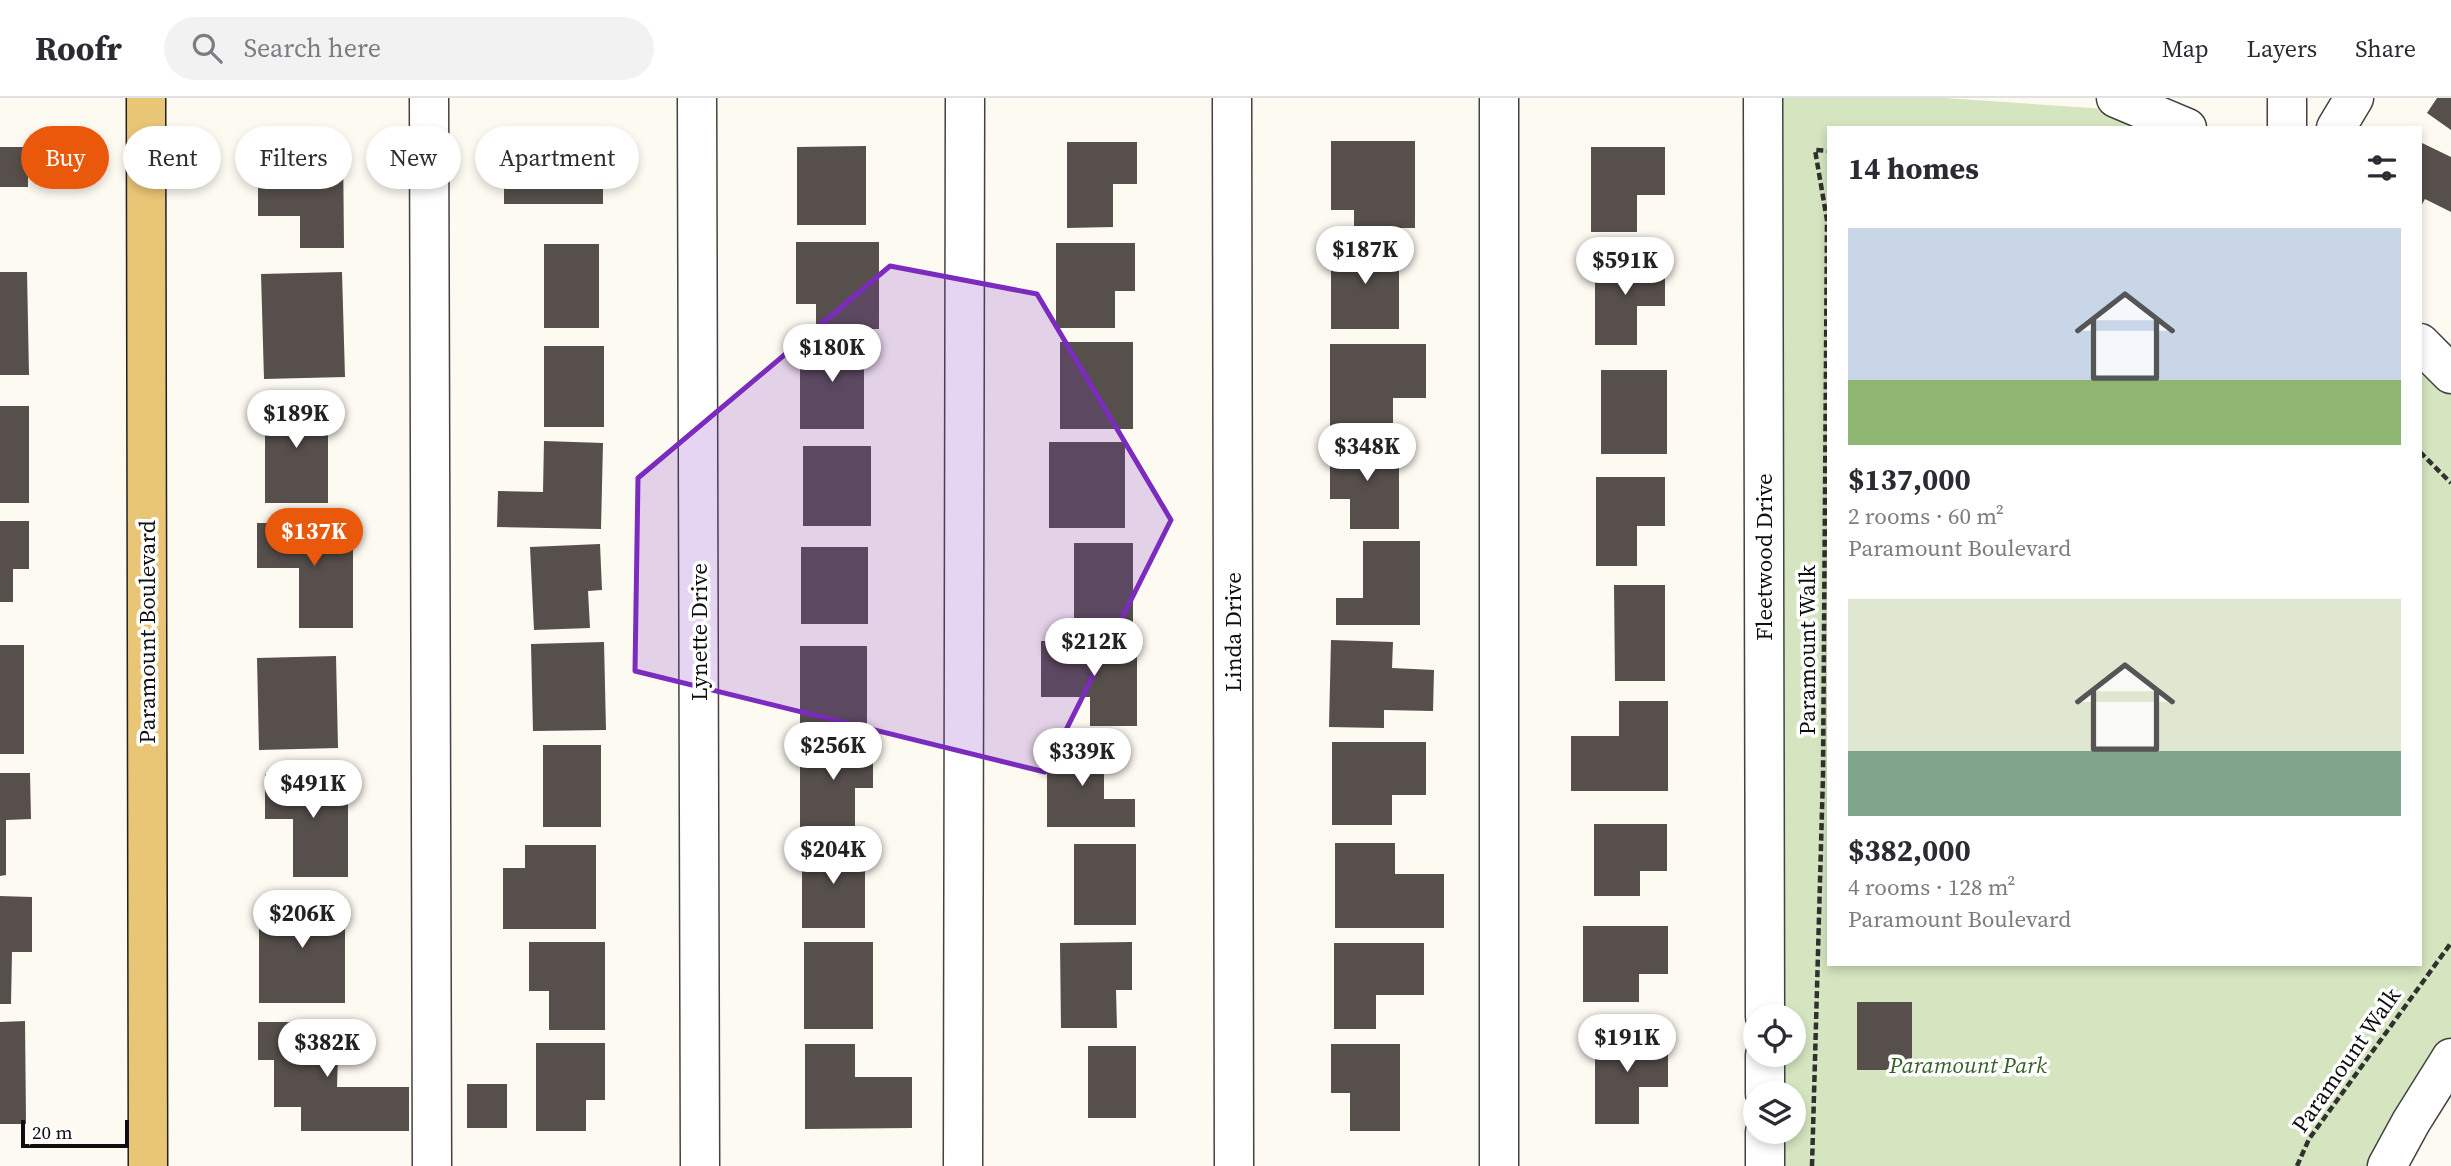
<!DOCTYPE html>
<meta charset="utf-8">
<style>
body{margin:0;font-family:"Source Serif 4",serif;background:#f2f2f3;color:#2b2b33;height:100vh;display:flex;flex-direction:column;font-size:26px;white-space:nowrap}
*{box-sizing:border-box;margin:0}
p{font-size:23px;color:#7c7c81}
.icon{flex:none;width:38px;height:38px;fill:none;stroke:currentColor;stroke-width:2;stroke-linecap:round;stroke-linejoin:round}
.map{position:relative;flex:1;overflow:hidden}
.side{position:absolute;left:1827px;top:28px;width:595px;height:840px;display:flex;flex-direction:column;background:#fff;border-radius:0px;box-shadow:0 4px 10px #0003}
.side>*{flex:none}
.banner{position:absolute;left:21px;top:28px;width:665px;height:63px;display:flex;gap:14px}
.controls{position:absolute;left:1743px;top:906px;display:grid;gap:14px}
.controls a{display:grid;place-items:center;width:63px;height:63px;border-radius:50%;background:#fff;box-shadow:0 4px 10px #0003;font-size:35px}
.scale{position:absolute;left:21px;bottom:18px;width:108px;box-sizing:border-box;padding-left:7px;border:4px solid #0f0f0f;border-top:0;font-size:19px;line-height:24px;white-space:nowrap;color:#0f0f0f;-webkit-text-stroke:5px #fff;paint-order:stroke}
.price{position:absolute;translate:-50% -60px;padding:0 16px;border-radius:24px;background:#fff;color:#222;font-size:23px;line-height:46px;filter:drop-shadow(0 2px 4px #0008)}
.price::after{content:'';position:absolute;left:50%;top:42px;width:21px;height:16px;margin-left:-10px;background:inherit;clip-path:polygon(0 0,100% 0,50% 100%)}
.price.active{background:#ea580c;color:#fff}
ul{padding:0;list-style:none}
li{display:grid;align-content:center;gap:14px;height:371px;padding:0 21px}
li span{display:grid;place-items:center;height:217px;border-radius:0px;color:#555}
li>.icon{margin-inline-start:auto}
span .icon{width:126px;height:126px;fill:#fffc;stroke-width:1}
li b{font-size:30px}
h2{display:flex;justify-content:space-between;align-items:center;height:84px;padding:0 21px;font-size:30px}
.tag{padding:0 24px;border-radius:32px;background:#fff;box-shadow:0 4px 10px #0003;font-size:24px;line-height:63px}
.tag.active{background:#ea580c;color:#fff}
header{display:flex;align-items:center;gap:42px;box-sizing:border-box;height:98px;padding:0 35px;background:#fff;border-bottom:2px solid #e1e1e2}
header strong{font-size:33px}
nav{display:flex;gap:38px;margin-inline-start:auto;font-size:24px}
.search{width:490px;height:63px;background:#f2f2f3;display:flex;align-items:center;gap:18px;box-sizing:border-box;padding:0 24px;border-radius:38px;color:#7c7c81;font-size:26px}
.map>svg:first-child{display:block}
</style>
<header>
<strong>Roofr</strong>
<div class="search"><svg class="icon" aria-label="search" viewBox="0 0 24 24"><circle cx="10" cy="10" r="6"/><path d="M15 15l6 6"/></svg>Search here</div>
<nav><a>Map</a><a>Layers</a><a>Share</a></nav>
</header>
<div class="map">
<svg width="2451" height="1068" viewBox="0 0 2451 1068">
<rect width="100%" height="100%" fill="#fdfaf2"/>
<path fill="#d5e5bf" d="M1763,0h182l205,14 17,16h-338v836h591v-614l31,27v692l-59,97h-622v-34h24v-38h-25v-39h25v-38h-25z"/>
<path fill="#564f4c" d="M2437,0h14v32l-24,-17z
M1331,43h84v87h-61v-18h-23z
M1067,44h70v42h-24v43l-46,1z
M2420,44l31,15v55l-26,-13 -5,9z
M504,45h99v61h-99z
M258,46h85l1,104h-44v-32h-42z
M866,48v79h-69v-78z
M0,49h28v40h-28z
M1591,49h74v48h-28v37h-46z
M796,144h83v87h-63v-25h-20z
M1056,145h79v48h-20v37h-59z
M1331,145h68v86h-68z
M544,146h55v84h-55z
M1595,162h70v46h-28v39h-42z
M0,174h27l2,103h-29z
M342,174l3,105 -81,2 -3,-105z
M800,242h64v89h-64z
M1060,244h73v87h-73z
M1330,246h96v54h-33v31h-63z
M544,248h60v81h-60z
M1601,272h66v84h-66z
M265,300h63v105h-63z
M0,308h29v97h-29z
M544,343l59,2 -2,86 -104,-2 1,-36 45,1z
M1049,344h76v86h-76z
M1330,345h69v86h-49v-30h-20z
M803,348h68v80h-68z
M1596,379h69v49h-28v40h-41z
M0,423h29v48h-16v33h-13z
M257,425h96v105h-54v-60h-42z
M1363,443h57v84h-84v-27h27z
M1074,445h59v85h-59z
M600,446l2,46 -14,1 2,37 -56,2 -4,-83z
M801,449h67v77h-67z
M1614,487h51v96h-50z
M1331,542l62,2 -1,26 42,2 -1,41 -49,-1v18l-55,-1z
M1041,543h96v85h-47v-29h-49z
M604,544l2,88 -73,1 -2,-87z
M0,547h24v109h-24z
M800,548h67v79h-67z
M336,558l2,92 -79,2 -2,-92z
M1619,603h49v90h-97v-55h48z
M1047,642h57v59h31v28h-88z
M800,644h73v46h-18v41h-55z
M1332,644h94v53h-34v30h-60z
M543,647h58v82h-58z
M0,675h30l1,46 -25,1v55l-6,1z
M265,676h83v103h-55v-58h-28z
M1594,726h73v47h-27v25h-46z
M802,745h63v85h-63z
M1335,745h60v31h49v54h-109z
M1074,746h62v81h-62z
M525,747h71v84h-93v-61h22z
M0,798l32,1v55h-20l-1,52h-11z
M259,799h86v106h-86z
M1583,828h85v48h-29v28h-56z
M529,844h76v88h-56v-39h-20z
M804,844h69v87h-69z
M1132,844v48h-16l1,38h-56l-1,-85z
M1334,845h90v52h-48v34h-42z
M1857,904h55v68h-55z
M25,923l1,103h-26v-102z
M258,924h98v33h-18l-1,32h72v44h-108v-24h-27v-47h-16z
M1595,937h73v52h-29v37h-44z
M536,945h69v57h-19v31h-50z
M805,946h50v33h57v51l-107,1z
M1331,946h69v87h-50v-38h-19z
M1088,948h48v72h-48z
M467,986h40v44h-40z"/>
<g fill="none" stroke-linecap="round" stroke-linejoin="round">
<defs>
<path id="minor" d="M429,0l3,1068
M697,0l3,1068
M1232,0l2,1068
M1499,0v1068
M1763,0l2,919
M2116,0l71,30
M2287,0v30
M2336,30l18,-30
M2420,245l31,31
M1765,957v39
M1765,1034v34
M963,1068l2,-1068
M2387,1068l24,-44 40,-64"/>
<path id="major" d="M146,0l2,1068"/>
</defs>
<use href="#minor" stroke="#424242" stroke-width="41"/>
<use href="#major" stroke="#202020" stroke-width="41"/>
<path stroke="#313131" stroke-width="4.5" stroke-dasharray="7 3.5" stroke-linecap="butt" d="M2420,354l31,31
M1812,1068l11,-391 4,-555 -12,-70 14,1
M2297,1068l12,-27 142,-196"/>
<use href="#minor" stroke="#fff" stroke-width="38"/>
<use href="#major" stroke="#e9c676" stroke-width="38"/>
</g>
<path fill="#7b2cbf" fill-opacity="0.2" stroke="#7b2cbf" stroke-width="5" stroke-linejoin="round" d="M890,168l147,28 134,226 -126,252 -410,-101 3,-193z"/>
<g text-anchor="middle" dominant-baseline="central" stroke-width="7" stroke-linejoin="round" paint-order="stroke">
<g font-size="23" fill="#0f0f0f" stroke="#fff">
<text transform="translate(1764 459) rotate(-90)">Fleetwood Drive</text>
<text transform="translate(147 534) rotate(-90)">Paramount Boulevard</text>
<text transform="translate(699 534) rotate(-90)">Lynette Drive</text>
<text transform="translate(1233 534) rotate(-90)">Linda Drive</text>
<text transform="translate(1807 552) rotate(-90)">Paramount Walk</text>
<text transform="translate(2346 962) rotate(-55)">Paramount Walk</text>
</g>
<g font-size="23" font-style="italic" fill="#355f26" stroke="#fff">
<text x="1968" y="967">Paramount Park</text>
</g>
</g>
</svg>
<div class="controls">
<a><svg class="icon" aria-label="locate" viewBox="0 0 24 24"><circle cx="12" cy="12" r="6"/><path d="M12 2v4M12 18v4M2 12h4M18 12h4"/></svg></a>
<a><svg class="icon" aria-label="layers" viewBox="0 0 24 24"><path d="M12 4l9 5-9 5-9-5zM3 14l9 5 9-5"/></svg></a>
</div>
<div class="scale">20 m</div>
<b class="price" style="left:1365px;top:188px">$187K</b>
<b class="price" style="left:1625px;top:199px">$591K</b>
<b class="price" style="left:832px;top:286px">$180K</b>
<b class="price" style="left:296px;top:352px">$189K</b>
<b class="price" style="left:1367px;top:385px">$348K</b>
<b class="price active" style="left:314px;top:470px">$137K</b>
<b class="price" style="left:1094px;top:580px">$212K</b>
<b class="price" style="left:833px;top:684px">$256K</b>
<b class="price" style="left:1082px;top:690px">$339K</b>
<b class="price" style="left:313px;top:722px">$491K</b>
<b class="price" style="left:833px;top:788px">$204K</b>
<b class="price" style="left:302px;top:852px">$206K</b>
<b class="price" style="left:1627px;top:976px">$191K</b>
<b class="price" style="left:327px;top:981px">$382K</b>
<div class="banner">
<a class="tag active">Buy</a>
<a class="tag">Rent</a>
<a class="tag">Filters</a>
<a class="tag">New</a>
<a class="tag">Apartment</a>
</div>
<section class="side">
<h2>14 homes<svg class="icon" aria-label="filters" viewBox="0 0 24 24"><path d="M4 7h16M4 17h16"/><circle cx="9" cy="7" r="2"/><circle cx="15" cy="17" r="2"/></svg></h2>
<ul>
<li><span style="background:linear-gradient(#c9d6e8 70%,#8fb573 0)"><svg class="icon" aria-label="home" viewBox="0 0 24 24"><path d="M3 11l9-7 9 7M6 9v11h12V9"/></svg></span><div><b>$137,000</b><p>2 rooms · 60 m²</p><p>Paramount Boulevard</p></div></li>
<li><span style="background:linear-gradient(#dfe7d0 70%,#7fa58c 0)"><svg class="icon" aria-label="home" viewBox="0 0 24 24"><path d="M3 11l9-7 9 7M6 9v11h12V9"/></svg></span><div><b>$382,000</b><p>4 rooms · 128 m²</p><p>Paramount Boulevard</p></div></li>
</ul>
</section>
</div>
